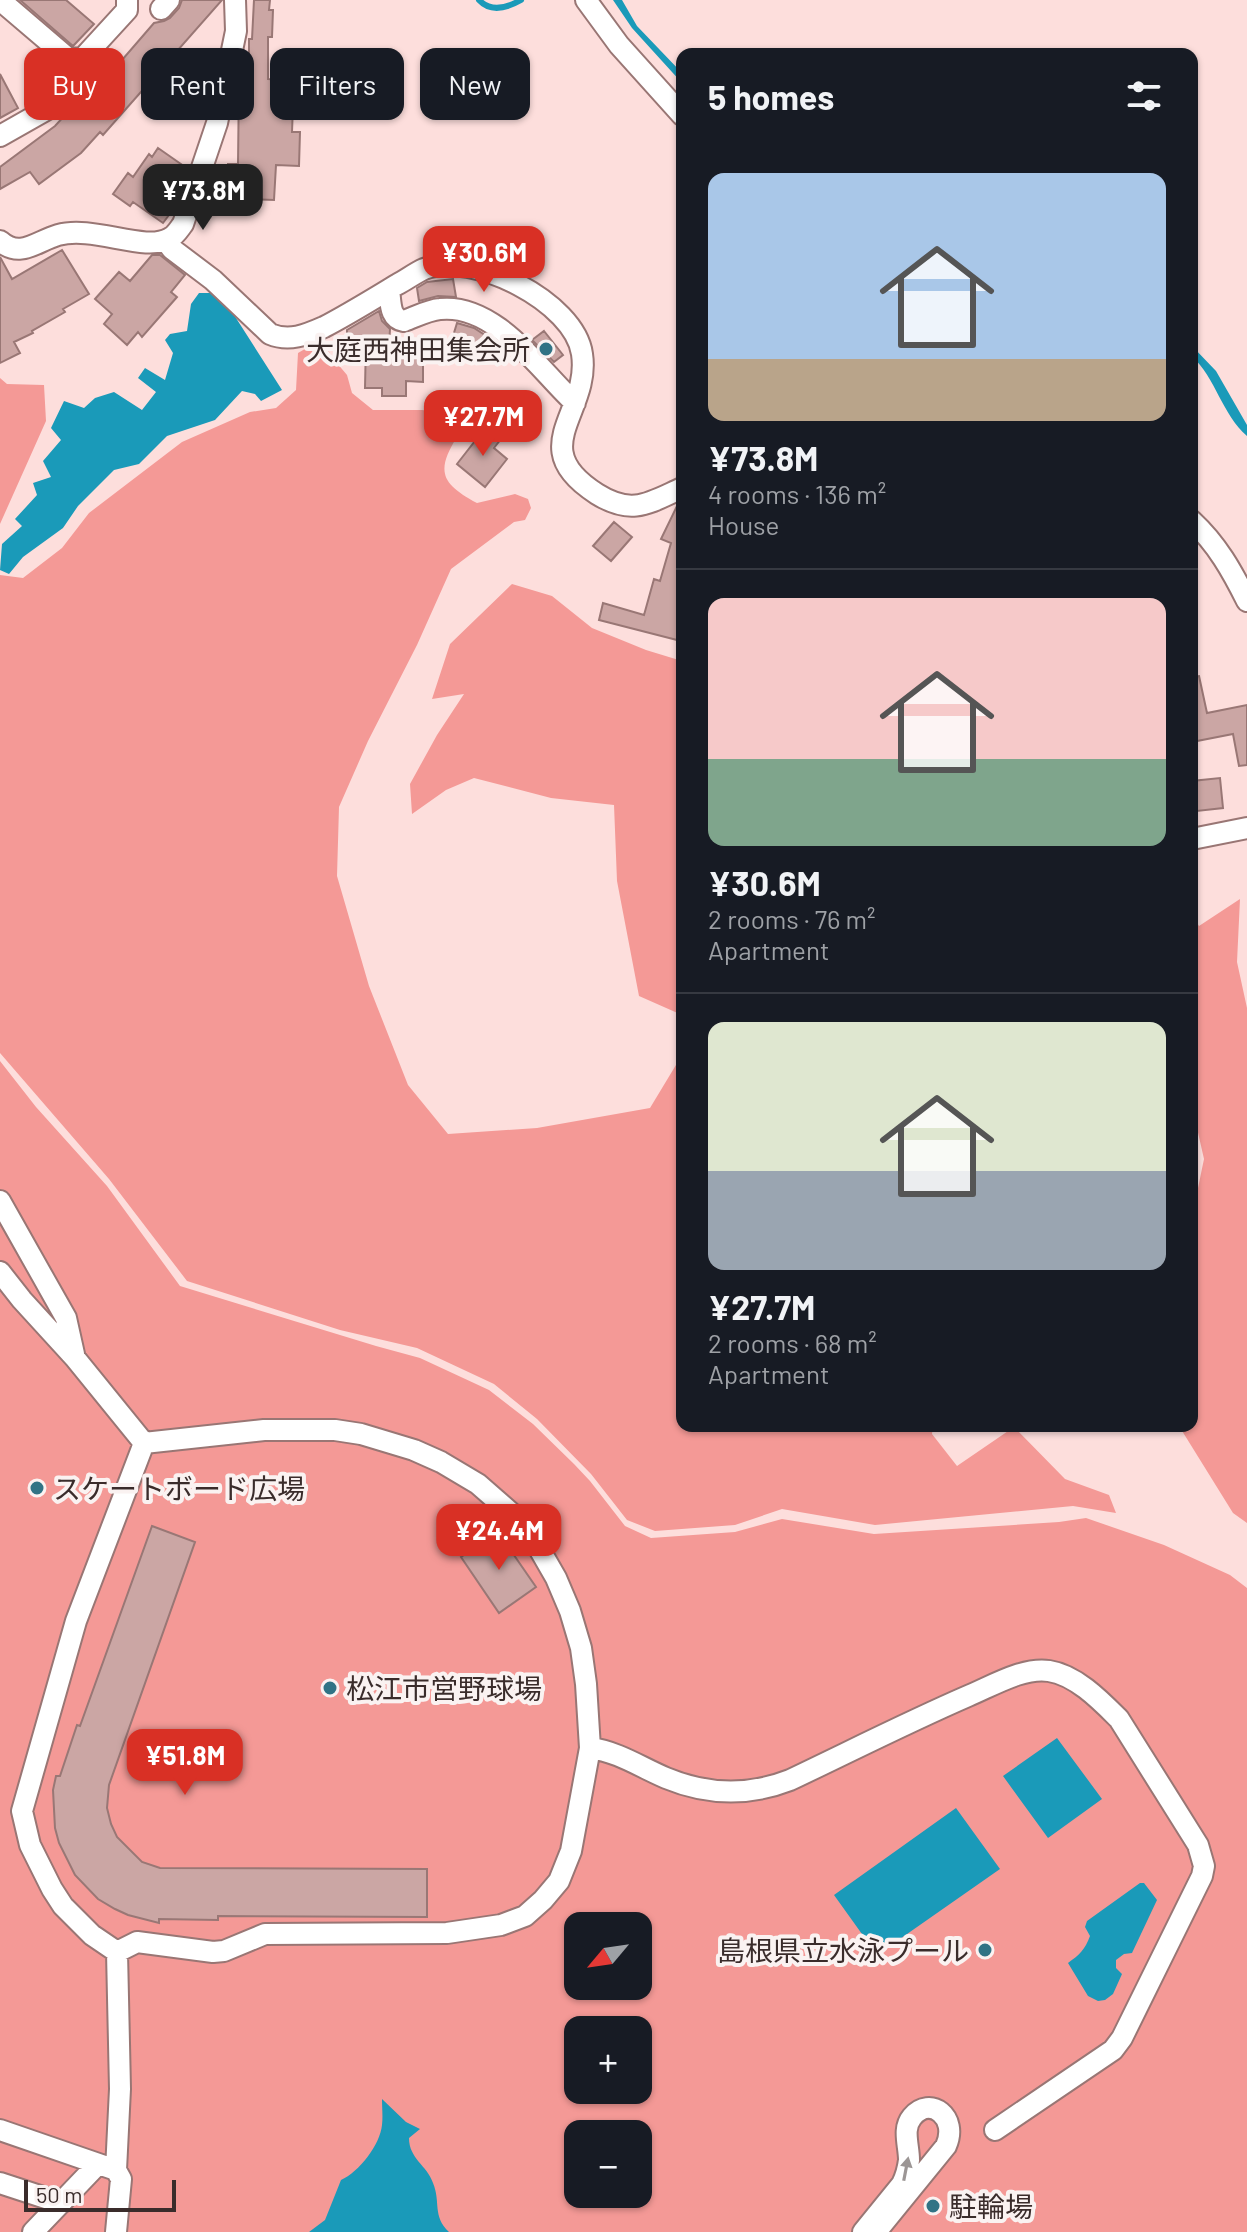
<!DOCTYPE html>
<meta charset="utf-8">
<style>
body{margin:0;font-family:Barlow,"Noto Sans JP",sans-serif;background:#20242c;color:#f1f3f6;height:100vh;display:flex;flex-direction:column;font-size:30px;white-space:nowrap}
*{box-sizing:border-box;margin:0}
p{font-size:26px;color:#9ea1a6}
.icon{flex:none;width:44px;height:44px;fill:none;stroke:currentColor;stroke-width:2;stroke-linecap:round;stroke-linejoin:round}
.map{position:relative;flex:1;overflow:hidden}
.side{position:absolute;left:676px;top:48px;width:522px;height:1384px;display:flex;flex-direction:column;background:#171b24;border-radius:16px;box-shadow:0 2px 6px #0004}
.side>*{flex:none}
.guide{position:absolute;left:24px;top:48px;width:532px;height:72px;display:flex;gap:16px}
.needle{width:52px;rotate:241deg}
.fabs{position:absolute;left:564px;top:1912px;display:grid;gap:16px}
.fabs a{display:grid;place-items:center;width:88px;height:88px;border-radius:16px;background:#171b24;box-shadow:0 2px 6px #0004;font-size:40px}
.scale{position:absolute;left:24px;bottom:20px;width:152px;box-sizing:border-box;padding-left:8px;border:4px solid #3a2c2b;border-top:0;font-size:22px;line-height:28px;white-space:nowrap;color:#3a2c2b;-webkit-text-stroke:6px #faf2f1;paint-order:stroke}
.price{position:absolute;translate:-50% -68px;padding:0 18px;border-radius:16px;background:#d93025;color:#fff;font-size:26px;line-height:52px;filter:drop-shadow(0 2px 4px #0008)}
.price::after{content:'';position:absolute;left:50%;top:48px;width:24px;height:18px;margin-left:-12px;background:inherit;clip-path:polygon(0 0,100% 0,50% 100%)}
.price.selected{background:#222;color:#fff}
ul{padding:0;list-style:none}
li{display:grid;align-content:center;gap:16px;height:424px;padding:0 32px}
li+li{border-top:2px solid #363941}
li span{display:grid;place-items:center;height:248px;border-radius:16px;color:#555}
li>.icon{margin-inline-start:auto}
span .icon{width:144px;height:144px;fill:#fffc;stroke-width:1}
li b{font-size:34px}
h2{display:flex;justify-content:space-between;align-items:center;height:96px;padding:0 32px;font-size:34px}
.pill{padding:0 28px;border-radius:16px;background:#171b24;box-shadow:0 2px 6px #0004;font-size:28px;line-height:72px}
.pill.selected{background:#d93025;color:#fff}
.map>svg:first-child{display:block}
</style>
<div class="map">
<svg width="1247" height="2232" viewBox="0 0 1247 2232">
<rect width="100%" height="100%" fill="#fddedc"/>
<path fill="#f49996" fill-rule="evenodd" d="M326,345l5,11 16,19 5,18 21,17h49l32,4 3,23c-22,35 -15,47 20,66l38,-9 13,5 3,9 -6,12 -11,2 -63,47 -34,76 -49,96 -29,66 -2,69 32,110 39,99 40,49 89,-6 113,-20 32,-53v371h175l9,3v-3h67l-1,8 25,32 57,-39 51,52 44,16 7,18 -43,-7 -198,19 -93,-16 -47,16 -80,6 -28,-11 -36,-46 -54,-55 -43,-35 -77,-36 -77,-18 -153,-49 -78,-102 -109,-126v-478l23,3 39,-30 27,-35 93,-71 68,-30 26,-4 20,-18 2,-37 12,-7z
M0,378l7,6 37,1 2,36 -46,103z
M512,584l40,12 40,32 54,22 36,11v354l-43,-19 -22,-115 -3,-76 -63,-7 -77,-20 -28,12 -34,24 -2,-30 27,-49 27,-41 -32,5 18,-55z
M1240,899l-3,63 10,46v515l-14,-10 -54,-87h13v-209l12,-58 -12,-53v-190l7,10z
M0,1061l36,46 71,79 73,100 196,60 44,12 69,32 44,34 41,40 16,17 35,45 26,12 84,-6 47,-13 92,15 185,-12 27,-4 78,27 66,30 17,13v644h-1247zM578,1926h60v60h-60zM578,2030h60v60h-60zM578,2134h60v60h-60z"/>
<path fill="#1a9ab9" d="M613,0h9l15,26 45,47v10l-50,-55z
M199,293h15l13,11 55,86 -21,11 -6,-7 -13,-3 -27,29 -48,16 -28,28 -25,6 -36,36 -15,22 -40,29 -14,17 -9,-4 2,-26 20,-18 -7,-7 22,-24 -4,-12 18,-6 -8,-16 18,-21 -10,-12 13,-27 20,7 11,-10 19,-6 28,18 14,-18 -18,-14 7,-10 20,12 8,-27 -8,-13 5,-6 17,-3 4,-27z
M1192,346l24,25 31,54v11c-25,-22 -31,-57 -55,-80z
M1057,1738l45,61 -54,39 -45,-62z
M956,1808l44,61 -123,86 -43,-60z
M1140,1883h4l13,17 -25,53 -8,1 -8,6v8l6,6 -9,20 -8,6 -7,1 -10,-5 -20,-33c11,-8 17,-13 22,-27l-5,-9 2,-6z
M382,2099l24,23 14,7 -11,9c0,21 18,27 24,45 8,19 -1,33 16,49h-140l16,-12 16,-40c18,-8 39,-35 41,-55 1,-8 0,-18 0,-26z"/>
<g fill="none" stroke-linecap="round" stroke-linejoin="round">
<path stroke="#1a9ab9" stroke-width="6" d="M479,0c12,13 28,8 42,0"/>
</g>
<path fill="#cba6a4" stroke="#997775" stroke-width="2" d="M20,0h46l28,24 -21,22z
M182,0h40l-119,135 -3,-3 -19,21 -42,31 -9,-12 -30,17v-22l55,-41 12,-13 5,-3 3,3 15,-13 6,-10 58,-67 10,-2 6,-3 9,-10z
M254,0h16l-1,10h4l-1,27h-4v42l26,1 -2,52h8l-1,34 -23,-1 -2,35 -26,-1 1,-18 -22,-1 1,-16h10l1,-85 6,-1v-23h4v-16h3z
M0,74l18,34 -18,10z
M158,148l30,21 -22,31 9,7 -12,16 -30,-21 -3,4 -17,-12 15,-21 5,4 16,-23 3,3z
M62,250l27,44 -26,15 2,3 -33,19 1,2 -19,9 6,11 -20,10v-106l12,22z
M152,255h8l25,20 -14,17 6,5 -35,40 -4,-5 -11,13 -23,-21 8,-10 -17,-15 24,-27 11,9z
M453,279l3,18 -18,-1 -19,5 -2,-13 10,-6z
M379,311l3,10 8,8 -1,17h34v36l-17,-1v15h-24v-8h-17l1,-47h-19v-11z
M457,323l17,5 20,13 -5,17 -39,-12z
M544,331l19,24 -9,7 -22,-22z
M486,427l15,12 -7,9 13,11 -22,28 -28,-23z
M682,502v121l-5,17 -78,-20 4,-17 41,12 10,-36 6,2 11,-38 -10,-4 17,-35z
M614,522l18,15 -21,24 -18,-15z
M1199,676l8,37 40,-8v60l-8,1 -6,-32 -41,8v-65z
M1220,778l3,30 -26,3v-2l-5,1v-29z
M152,1526l43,16 -86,243 -2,23 4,16 6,13 25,25 18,6 267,1v48l-209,-1v4l-59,-1v4l-31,-8 -13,-6 -17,-10 -23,-24 -16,-32 -4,-15 -2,-38 3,-14h4l17,-51 3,1z
M498,1532l38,55 -37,26 -38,-56z"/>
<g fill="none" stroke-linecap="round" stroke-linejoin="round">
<defs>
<path id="minor" d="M0,0l69,59 14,-1 44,-48v-10
M586,0l33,45 63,70
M161,9l8,-9
M0,136l83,-47
M0,241c20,18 37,0 58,-6 36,-10 87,18 112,3 6,-3 9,-9 13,-14l34,-101 19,-92 -1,-31
M166,241l6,8 41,31 57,54c19,8 36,1 54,-7 25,-13 49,-28 74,-43 8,-4 17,-11 26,-15 48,-19 151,33 158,85 9,59 -59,93 15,140 35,22 52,9 85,-6
M389,290c2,12 0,29 15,31 11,-4 24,-11 36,-12 56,-6 99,61 135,94
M1192,521c25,23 40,50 55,80
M1192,839l55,-11
M0,1201l66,117 8,36
M0,1272l22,28 53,58 69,85
M590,1748c29,4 50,19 76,30 41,17 83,18 124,2 59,-28 118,-58 178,-84 24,-10 55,-29 81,-25 27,4 52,30 70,48l79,126 6,21 -2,10 -80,162 -9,12 -118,80
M117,1952l20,-10 76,10 11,-1 41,-17 182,-1 54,-8 24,-9 18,-16 16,-19 12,-30 19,-103 -4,-64 -5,-36 -11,-37 -14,-33 -19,-33 -27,-33 -32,-28 -37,-22 -27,-12 -53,-16 -26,-4h-71l-120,13
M0,2130l116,40
M0,2183l61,20
M33,2232l65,-68
M116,2232l5,-53 -5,-9 4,-81 -3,-137 -25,-17 -29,-29 -11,-17 -22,-44 -8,-34 54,-190 68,-178
M863,2232l39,-48c4,-8 6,-16 7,-24 0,-15 -7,-31 3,-43 18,-22 47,0 34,29l-70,86"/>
</defs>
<use href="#minor" stroke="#997674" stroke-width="24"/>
<use href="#minor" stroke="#fff" stroke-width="20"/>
</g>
<defs><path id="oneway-solid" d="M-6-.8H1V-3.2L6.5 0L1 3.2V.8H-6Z" transform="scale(2)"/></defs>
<use fill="#9c9695" href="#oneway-solid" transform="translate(906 2169) rotate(-79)"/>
<g fill="#317385" stroke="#faf2f1" stroke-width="3">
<circle cx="546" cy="349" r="8"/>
<circle cx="37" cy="1488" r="8"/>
<circle cx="330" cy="1688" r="8"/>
<circle cx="985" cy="1950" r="8"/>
<circle cx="933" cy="2206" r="8"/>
</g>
<g text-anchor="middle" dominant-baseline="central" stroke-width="8" stroke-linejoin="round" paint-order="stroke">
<g font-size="28" fill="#3a2c2b" stroke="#faf2f1" text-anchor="start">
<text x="530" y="349" text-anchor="end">大庭西神田集会所</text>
<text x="53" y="1488">スケートボード広場</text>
<text x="346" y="1688">松江市営野球場</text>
<text x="969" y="1950" text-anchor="end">島根県立水泳プール</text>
<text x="949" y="2206">駐輪場</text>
</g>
</g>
</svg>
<div class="fabs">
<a><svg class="needle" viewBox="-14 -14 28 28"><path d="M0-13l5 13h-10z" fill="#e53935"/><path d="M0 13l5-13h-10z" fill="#9ea1a6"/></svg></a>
<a>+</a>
<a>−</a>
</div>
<div class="scale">50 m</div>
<b class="price selected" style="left:203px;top:232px">¥73.8M</b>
<b class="price" style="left:484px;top:294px">¥30.6M</b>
<b class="price" style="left:483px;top:458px">¥27.7M</b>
<b class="price" style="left:499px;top:1572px">¥24.4M</b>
<b class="price" style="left:185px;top:1797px">¥51.8M</b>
<div class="guide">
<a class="pill selected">Buy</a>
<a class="pill">Rent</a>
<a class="pill">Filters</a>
<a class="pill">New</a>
</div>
<section class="side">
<h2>5 homes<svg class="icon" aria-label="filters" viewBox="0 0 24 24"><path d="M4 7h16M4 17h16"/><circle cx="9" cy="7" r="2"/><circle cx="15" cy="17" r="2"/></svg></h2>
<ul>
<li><span style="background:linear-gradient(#a9c7e8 75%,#b9a48a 0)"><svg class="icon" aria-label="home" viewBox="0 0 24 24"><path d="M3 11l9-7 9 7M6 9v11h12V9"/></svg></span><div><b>¥73.8M</b><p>4 rooms · 136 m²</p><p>House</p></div></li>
<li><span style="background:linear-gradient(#f6c9c9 65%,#7fa58c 0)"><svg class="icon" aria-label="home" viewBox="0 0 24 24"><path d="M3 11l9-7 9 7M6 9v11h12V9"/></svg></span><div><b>¥30.6M</b><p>2 rooms · 76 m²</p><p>Apartment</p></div></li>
<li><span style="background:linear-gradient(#dfe7d0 60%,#9aa5b1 0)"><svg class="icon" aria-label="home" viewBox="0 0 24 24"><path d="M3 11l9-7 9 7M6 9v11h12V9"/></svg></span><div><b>¥27.7M</b><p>2 rooms · 68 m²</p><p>Apartment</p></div></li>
</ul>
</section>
</div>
